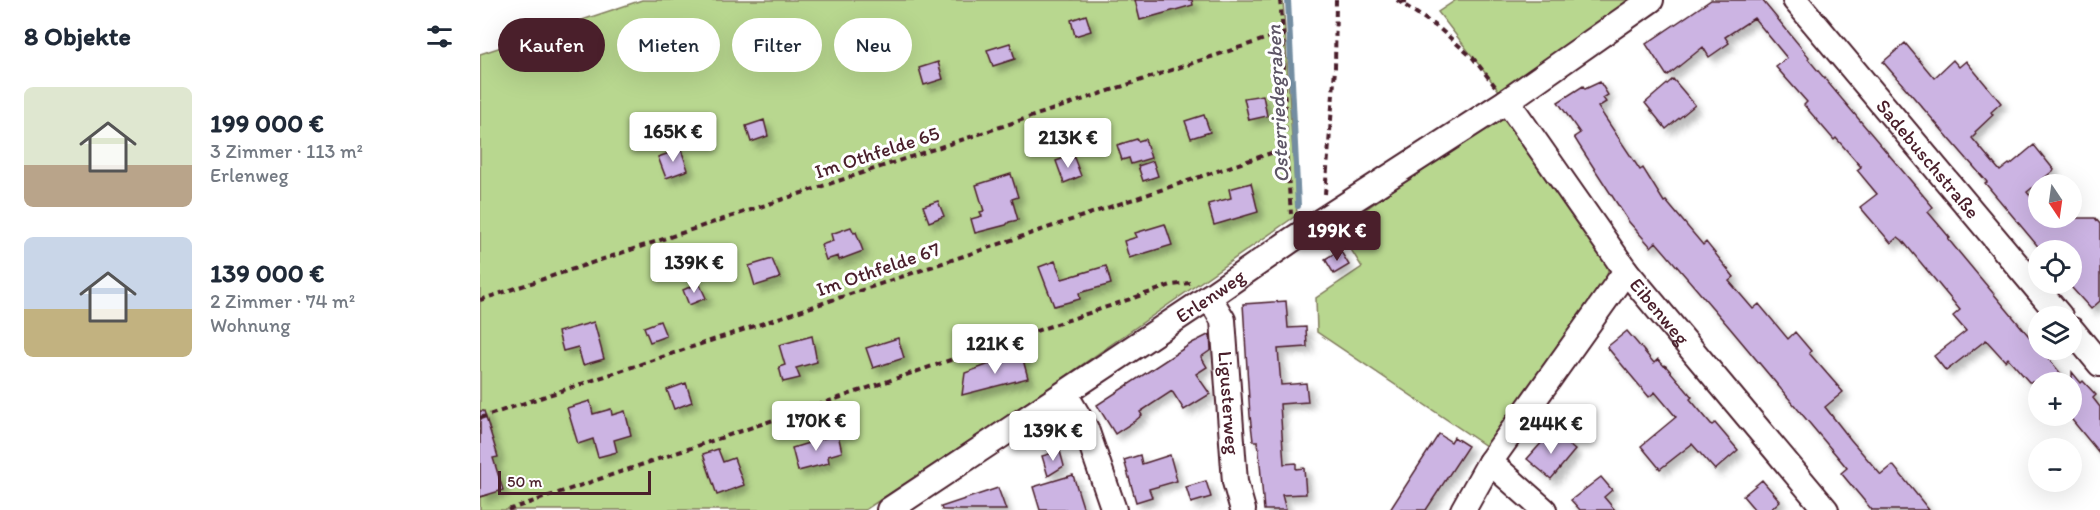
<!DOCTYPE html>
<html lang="de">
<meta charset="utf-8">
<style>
body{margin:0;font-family:Itim,sans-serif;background:#f2f2f3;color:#1f2937;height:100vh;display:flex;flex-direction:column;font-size:22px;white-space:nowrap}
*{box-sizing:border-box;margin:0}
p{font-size:20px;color:#747a83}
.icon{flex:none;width:33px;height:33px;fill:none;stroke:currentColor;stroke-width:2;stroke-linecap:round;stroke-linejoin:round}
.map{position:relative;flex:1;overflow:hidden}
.details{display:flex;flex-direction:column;background:#fff;width:480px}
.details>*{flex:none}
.banner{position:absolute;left:18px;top:18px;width:570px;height:54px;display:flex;gap:12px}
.needle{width:39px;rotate:167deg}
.tools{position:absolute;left:1548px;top:174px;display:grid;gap:12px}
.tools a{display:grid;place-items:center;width:54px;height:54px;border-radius:50%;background:#fff;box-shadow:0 6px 24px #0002;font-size:30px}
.scale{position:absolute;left:18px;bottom:15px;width:153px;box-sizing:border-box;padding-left:6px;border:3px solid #4a1f2b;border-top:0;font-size:16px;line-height:21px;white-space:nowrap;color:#4a1f2b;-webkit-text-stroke:4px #fff;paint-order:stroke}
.price{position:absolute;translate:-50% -51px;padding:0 14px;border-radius:6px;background:#fff;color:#222;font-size:20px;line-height:39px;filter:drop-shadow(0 2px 3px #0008)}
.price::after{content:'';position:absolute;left:50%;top:36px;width:18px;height:14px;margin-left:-9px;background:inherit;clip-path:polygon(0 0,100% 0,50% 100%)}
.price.current{background:#4a1f2b;color:#fff}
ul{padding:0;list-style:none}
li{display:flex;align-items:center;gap:18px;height:150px;padding:0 24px}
li span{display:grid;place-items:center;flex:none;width:168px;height:120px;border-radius:9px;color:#555}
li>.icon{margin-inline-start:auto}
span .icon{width:72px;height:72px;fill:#fffc;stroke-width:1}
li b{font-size:26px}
h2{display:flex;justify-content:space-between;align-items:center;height:72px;padding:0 24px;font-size:26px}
.pill{padding:0 21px;border-radius:27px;background:#fff;box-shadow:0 6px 24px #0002;font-size:21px;line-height:54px}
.pill.current{background:#4a1f2b;color:#fff}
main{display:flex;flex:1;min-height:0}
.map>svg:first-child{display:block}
</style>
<main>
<section class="details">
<h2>8 Objekte<svg class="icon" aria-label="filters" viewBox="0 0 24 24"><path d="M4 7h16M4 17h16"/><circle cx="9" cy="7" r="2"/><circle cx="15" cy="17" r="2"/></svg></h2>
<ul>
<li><span style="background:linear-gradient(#dfe7d0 65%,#b9a48a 0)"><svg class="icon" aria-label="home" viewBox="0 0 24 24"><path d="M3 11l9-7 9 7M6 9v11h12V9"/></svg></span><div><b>199 000 €</b><p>3 Zimmer · 113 m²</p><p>Erlenweg</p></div></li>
<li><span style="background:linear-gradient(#c9d6e8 60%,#c2b280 0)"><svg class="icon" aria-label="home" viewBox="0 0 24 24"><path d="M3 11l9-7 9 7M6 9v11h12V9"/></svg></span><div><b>139 000 €</b><p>2 Zimmer · 74 m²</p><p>Wohnung</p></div></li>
</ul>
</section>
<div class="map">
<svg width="1620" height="510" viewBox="0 0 1620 510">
<defs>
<filter id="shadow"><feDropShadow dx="5.5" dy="5.5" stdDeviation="3" flood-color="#0004"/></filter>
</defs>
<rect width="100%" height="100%" fill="#fff"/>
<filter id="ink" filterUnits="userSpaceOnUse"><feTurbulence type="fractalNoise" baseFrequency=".0167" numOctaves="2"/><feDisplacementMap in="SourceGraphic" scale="12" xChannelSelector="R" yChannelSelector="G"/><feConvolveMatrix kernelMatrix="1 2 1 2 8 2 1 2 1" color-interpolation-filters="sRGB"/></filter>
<g filter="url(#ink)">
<path fill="#b8d78f" stroke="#817b5d" stroke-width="1.5" d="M162,0h641l14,215 -254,177 -178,118h-385v-456z
M976,0h202l-151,101 -69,-89z
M1019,120h8l7,6 52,82 38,52 4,10 -1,6 -121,170 -169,-114 -1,-34 46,-31 -24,-38 151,-107z"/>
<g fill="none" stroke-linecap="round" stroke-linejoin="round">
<path stroke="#738da1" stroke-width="6" d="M808,0l10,206"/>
</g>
<path fill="#ccb4e3" stroke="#4a1f2b" stroke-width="1.5" filter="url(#shadow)" d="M655,0h57l1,5 -53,15z
M1231,0h51l47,57 -1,2 125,148 -5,5 22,26 -2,1 90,108v3h3l27,32h-39l-21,-24 -3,3 -19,-21 -40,31 -12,-15 32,-25 -13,-15 7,-6 -58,-70 -4,-3 -7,6 -31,-36 17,-13 -20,-24 4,-3 -25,-29 -2,2 -30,-35 3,-3 -31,-35 11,-9 -33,-40 -29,19 4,6 -20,14 -6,-10 -36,29 -21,-32z
M606,15l5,16 -16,5 -4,-16z
M530,43l5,16 -22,7 -6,-16z
M1425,43l29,35 19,-18 6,7 7,-6 35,42 -10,9 2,3 -18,17 1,2 -4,4 28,33 9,-7 1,1 24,-20 20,25 -27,22 11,14v12h57l5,6v77l-9,8 -20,-22 1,-37h-31l-56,-67 2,-1 -104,-120z
M458,62l5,17 -19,6 -5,-17z
M1193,79l22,26 -29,24 -21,-26z
M1120,82l8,13 -5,3 3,4 -8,5 42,63 3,-2 21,34 2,-1 37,44 3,-3 28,35 -5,4 24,28 6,-5 29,35 7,-7 16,19 -2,2 34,39 -18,15 26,33 30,35 12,-10 36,45h-57l-31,-37 6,-5 -118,-141 -73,-85 -5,5 -22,-25 -50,-77 -5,-8 6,-4 -22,-31 25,-16 2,3z
M783,95l4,21 -18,4 -5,-22z
M724,115l6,17 -19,6 -6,-17z
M284,120l4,16 -17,6 -5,-16z
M657,139l1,2 7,-2 6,19 -20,6 -2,-6 -7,2 -5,-15z
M201,149l7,21 -22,8 -8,-21z
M593,155l8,21 -17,7 -8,-22z
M673,161l5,15 -15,5 -5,-15z
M531,174l7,23 -6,2 6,21 -9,2 -3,3 -31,8 -4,-14 11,-3 -2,-4 4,-1 -8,-26z
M771,183l7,29 -44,13 -6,-21 23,-6 -2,-9z
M458,201l6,15 -15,6 -6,-16z
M685,224l7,21 -43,13 -5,-17 13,-4 -2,-4z
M371,227l3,6 2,-1 7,19 -24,9 -1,-4 -12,4 -5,-15 12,-4 -2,-7z
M860,250l9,15 -15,9 -9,-15z
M292,259l8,19 -25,8 -6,-20z
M575,261l7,18 44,-13 5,18 -32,9 1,6 -26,7 -15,-39z
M219,283l7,15 -17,7 -6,-15z
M806,301l2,27 18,-1 1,20 -29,2 3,36 25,-2 2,19 -28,2 4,60 12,-1v6l8,-1 2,26 -24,1 4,15h-22l-6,-69h-5l-3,-25 -7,-112z
M180,321l6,15 -16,6 -6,-15z
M114,322l10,37 -21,6 -5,-18 -15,4 -5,-19z
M1147,331l27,32 4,-4 6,7 1,-1 27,32 -2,2 22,26 3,-2 23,27 -23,20 -23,-26 -32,25 -19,-23 35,-29 -21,-25 -6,5 -42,-50z
M730,334l1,16 -10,7 6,10 -11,7 14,20 -26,16 -12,-19 -32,21 2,3 -7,6 -20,13 -18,-29 95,-62z
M332,336l5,26 -21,6 4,10 -17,4 -4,-15 6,-2 -6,-20z
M418,338l6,20 -31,10 -7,-20z
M542,356l6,22 -66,17 3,-22 30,-11z
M1592,372l9,11 2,-2 13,14 -3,3 7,9v47l-28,-34z
M206,383l6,19 -18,7 -7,-19z
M110,401l3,13 18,-5 1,6 13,-4 6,24 -17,5 3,12 -19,5 -5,-18 -15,5 -11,-36z
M0,411h4l14,46 -5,1 10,32 -23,7z
M1072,431l23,19 -24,29 -24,-20z
M358,434l4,18 -14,4 1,7 -31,8 -6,-23z
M959,434l12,8 3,-5 14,9 -42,64h-36z
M238,449l5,13 11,-4 10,27 -27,10 -14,-41z
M580,451l4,15 -16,10 -6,-20z
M660,455l2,9 28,-9 7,26 -28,8 3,8 -16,5 -12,-42z
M593,475l11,35h-44l-7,-23z
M1121,477l11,13 -8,7 11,13h-35l-9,-10z
M1282,480l18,21 -10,9h-15l-12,-14z
M726,481l5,16 -20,6 -5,-16z
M518,488l8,22h-64l-1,-3z"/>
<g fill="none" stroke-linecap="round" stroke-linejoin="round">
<defs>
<g id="street">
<path id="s1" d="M1315,0l265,316"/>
<path id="s2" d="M1027,101l119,170 200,239"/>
<path id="s3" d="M729,297l14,23 12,162 8,28"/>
<path d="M1592,330l28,34"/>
<path d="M585,394l21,35 28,81"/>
<path d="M1010,462l54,48"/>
<path id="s4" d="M409,510l320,-213 84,-58 214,-138 144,-101"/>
<path d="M983,510l27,-48 136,-191"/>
</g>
</defs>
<use href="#street" stroke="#4a1f2b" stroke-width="28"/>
<path stroke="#4a1f2b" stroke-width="4" stroke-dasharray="6 4.5" stroke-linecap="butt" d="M800,0l3,33 3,115 5,66
M917,0l43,29 33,29 22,28
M921,2l10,-2
M845,194l10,-125 1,-69
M0,300l803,-267
M0,418l806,-270
M28,510l643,-218 20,-7 19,-2"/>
<use href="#street" stroke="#fff" stroke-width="24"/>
</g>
</g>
<g text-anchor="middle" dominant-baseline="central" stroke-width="6" stroke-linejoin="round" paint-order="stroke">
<g font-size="20" fill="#4a1f2b" stroke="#fff">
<text transform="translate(397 152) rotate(-18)">Im Othfelde 65</text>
<text stroke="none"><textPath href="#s1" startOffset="207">Sadebuschstraße</textPath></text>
<text transform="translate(398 269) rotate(-19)">Im Othfelde 67</text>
<text stroke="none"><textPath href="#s4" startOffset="386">Erlenweg</textPath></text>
<text stroke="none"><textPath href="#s2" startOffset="260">Eibenweg</textPath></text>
<text stroke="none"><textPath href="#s3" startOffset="110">Ligusterweg</textPath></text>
</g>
<g font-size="21" font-style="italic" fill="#5e5666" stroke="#fff">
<text transform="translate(797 104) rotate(-93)">Osterriedegraben</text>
</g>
</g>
</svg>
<div class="tools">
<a><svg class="needle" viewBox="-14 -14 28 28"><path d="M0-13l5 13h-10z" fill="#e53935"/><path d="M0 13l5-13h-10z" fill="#747a83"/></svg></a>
<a><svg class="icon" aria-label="locate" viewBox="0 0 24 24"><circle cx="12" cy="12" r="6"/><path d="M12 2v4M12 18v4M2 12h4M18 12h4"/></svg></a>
<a><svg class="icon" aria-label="layers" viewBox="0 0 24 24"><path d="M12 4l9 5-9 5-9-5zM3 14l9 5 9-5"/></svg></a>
<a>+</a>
<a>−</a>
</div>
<div class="scale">50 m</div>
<b class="price" style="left:193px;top:163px">165K €</b>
<b class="price" style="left:588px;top:169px">213K €</b>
<b class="price current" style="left:857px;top:262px">199K €</b>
<b class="price" style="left:214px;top:294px">139K €</b>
<b class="price" style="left:515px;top:375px">121K €</b>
<b class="price" style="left:336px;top:452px">170K €</b>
<b class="price" style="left:1071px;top:455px">244K €</b>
<b class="price" style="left:573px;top:462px">139K €</b>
<div class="banner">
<a class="pill current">Kaufen</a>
<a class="pill">Mieten</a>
<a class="pill">Filter</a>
<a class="pill">Neu</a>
</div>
</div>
</main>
